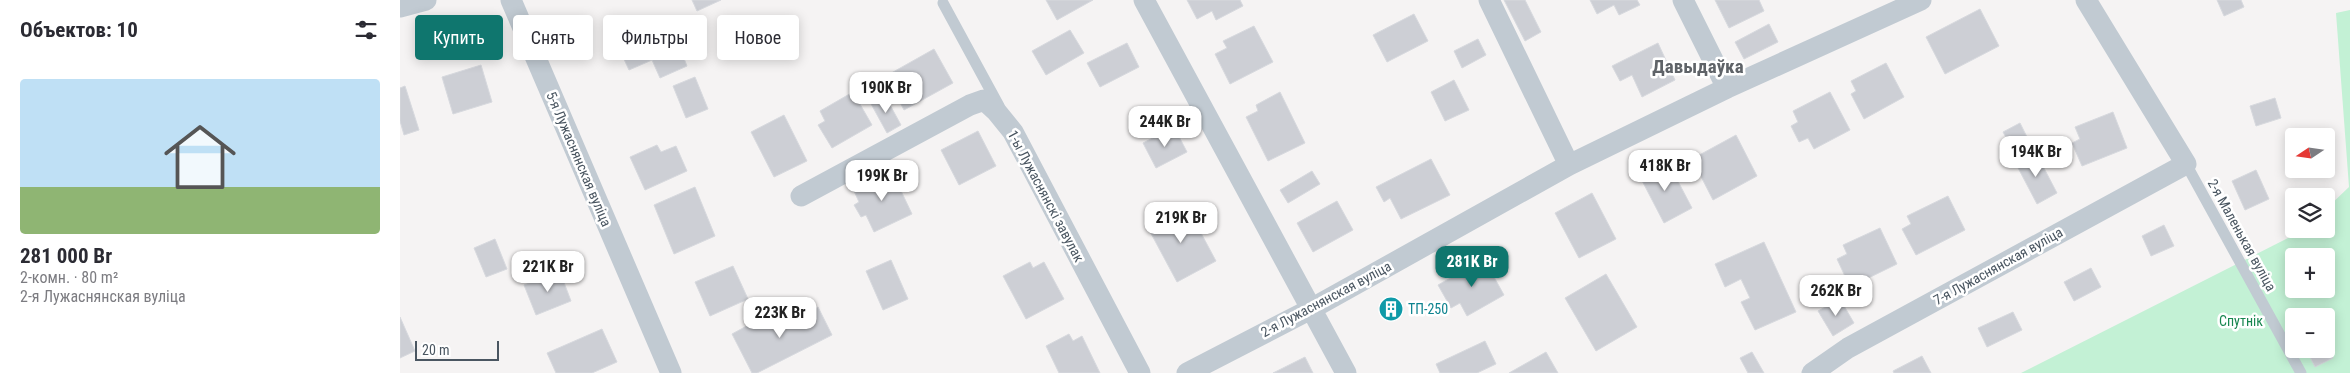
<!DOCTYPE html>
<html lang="ru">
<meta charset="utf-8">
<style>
body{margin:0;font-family:"Roboto Condensed",sans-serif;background:#f2f2f3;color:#2b2b33;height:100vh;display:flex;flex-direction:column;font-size:19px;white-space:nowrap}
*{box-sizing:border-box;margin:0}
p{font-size:16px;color:#7c7c81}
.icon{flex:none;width:28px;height:28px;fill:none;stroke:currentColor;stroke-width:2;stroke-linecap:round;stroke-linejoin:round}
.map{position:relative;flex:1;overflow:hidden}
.side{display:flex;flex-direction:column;background:#fff;width:400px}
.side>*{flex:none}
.hud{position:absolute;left:15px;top:15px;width:475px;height:45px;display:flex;gap:10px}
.needle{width:32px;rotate:257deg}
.fabs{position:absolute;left:1885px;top:128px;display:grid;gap:10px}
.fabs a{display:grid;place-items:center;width:50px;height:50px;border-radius:5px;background:#fff;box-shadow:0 2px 12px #0003;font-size:25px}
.scale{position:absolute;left:15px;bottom:12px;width:84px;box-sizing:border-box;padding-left:5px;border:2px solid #4a5661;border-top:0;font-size:14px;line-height:18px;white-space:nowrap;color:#4a5661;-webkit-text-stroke:4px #fff;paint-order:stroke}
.price{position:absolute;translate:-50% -42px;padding:0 11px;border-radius:10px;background:#fff;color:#222;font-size:16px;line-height:32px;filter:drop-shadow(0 1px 2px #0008)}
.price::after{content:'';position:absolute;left:50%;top:30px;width:15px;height:11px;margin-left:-8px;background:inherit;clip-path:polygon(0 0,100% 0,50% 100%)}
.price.selected{background:#0f766e;color:#fff}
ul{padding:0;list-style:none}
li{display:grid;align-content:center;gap:10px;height:265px;padding:0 20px}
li+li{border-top:1px solid #e1e1e2}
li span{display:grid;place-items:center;height:155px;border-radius:5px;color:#555}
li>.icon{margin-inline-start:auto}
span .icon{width:90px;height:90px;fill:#fffc;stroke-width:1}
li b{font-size:21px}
h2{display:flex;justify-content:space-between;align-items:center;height:60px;padding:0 20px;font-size:21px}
.pill{padding:0 18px;border-radius:5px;background:#fff;box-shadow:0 2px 12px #0003;font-size:18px;line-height:45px}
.pill.selected{background:#0f766e;color:#fff}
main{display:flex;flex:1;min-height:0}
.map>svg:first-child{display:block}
</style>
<main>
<section class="side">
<h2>Объектов: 10<svg class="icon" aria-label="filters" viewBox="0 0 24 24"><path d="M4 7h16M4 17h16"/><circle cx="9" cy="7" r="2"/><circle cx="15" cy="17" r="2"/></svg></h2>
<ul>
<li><span style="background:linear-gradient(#bfe0f5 70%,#8fb573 0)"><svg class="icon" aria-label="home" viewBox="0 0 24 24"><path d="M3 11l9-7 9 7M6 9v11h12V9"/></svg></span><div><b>281 000 Br</b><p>2-комн. · 80 m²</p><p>2-я Лужаснянская вуліца</p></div></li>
</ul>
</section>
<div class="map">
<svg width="1950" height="373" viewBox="0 0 1950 373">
<rect width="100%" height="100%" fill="#f5f3f3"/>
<path fill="#c3f1d5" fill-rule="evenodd" d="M1950,10v363h-329l285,-144h20v-20l23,-22 -13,-174zM1894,256h32v33h-32zM1894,316h32v33h-32z"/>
<path fill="#cdcfd5" stroke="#d7d9de" d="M292,0h29l-24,11z
M646,0h47l-36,20z
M787,0h53l3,6 -27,14 -4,-9 -15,8z
M1104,0h21l16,32 -16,9z
M1190,0h47l3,5 -21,10 -5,-10 -17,9z
M1315,0h44l5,11 -35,17z
M1817,0h24l3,7 -20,9z
M1580,9l19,37 -54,28 -19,-37z
M1014,14l14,27 -41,21 -14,-27z
M1369,24l9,18 -34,17 -9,-17z
M256,25l11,26 12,-5 8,20 -27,12 -8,-18 -23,10 -13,-28z
M854,26l19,36 -43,22 -15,-30 12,-6 -4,-7z
M670,30l14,23 -38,22 -14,-24z
M1078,39l8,16 -24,13 -8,-17z
M727,43l12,24 -39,20 -13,-24z
M1258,43l17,37 -33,17 -10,-22 -12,6 -8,-15z
M534,49l19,34 -49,27 -18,-34z
M1486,63l18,34 -40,22 -13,-25 5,-3 -5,-10z
M81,65l11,37 -39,12 -11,-37z
M295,77l13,32 -22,9 -13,-32z
M1054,80l15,30 -24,11 -14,-29z
M5,86l14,44 -15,5 -4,-14v-33z
M453,92l19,33 -40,23 -14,-23 7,-4 -5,-10z
M880,92l25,51 -37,18 -22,-44 12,-6 -2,-6z
M1430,92l20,38 -36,19 -6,-11 -9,4 -8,-16 7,-4 -5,-11z
M484,94l17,31 -14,8 -17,-31z
M1875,98l6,20 -25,8 -6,-20z
M1713,112l14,36 -45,18 -10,-23 8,-4 -5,-12z
M384,115l23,46 -33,16 -23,-45z
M1620,123l11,22 -16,9 -12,-22z
M774,127l13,25 -31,16 -13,-25z
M578,131l18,35 -37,19 -18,-35z
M1336,135l21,41 -44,24 -21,-41z
M257,145l4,7 15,-6 11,25 -42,19 -15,-33z
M1636,153l21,40 -20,11 -21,-40z
M1031,159l19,36 -49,24 -11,-21 -6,4 -8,-15z
M1253,163l5,11 13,-6 21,40 -28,15 -27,-52z
M1856,170l13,29 -24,11 -13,-29z
M912,171l8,13 -32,19 -8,-13z
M492,172l20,42 -38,18 -8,-17 -5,2 -7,-12 5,-3 -5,-11z
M295,187l20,49 -41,18 -20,-49z
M1192,193l24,46 -37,19 -24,-45z
M1548,196l17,34 -49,25 -14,-26 9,-5 -4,-8z
M937,201l16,29 -40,22 -16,-29z
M786,205l30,56 -39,21 -30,-56z
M1764,225l10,21 -23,10 -9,-20z
M1480,228l17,36 -47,23 -13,-28 10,-5 -4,-9z
M95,239l12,30 -21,8 -12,-29z
M1364,242l32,70 -41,18 -14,-28 9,-4 -9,-19 -16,8 -10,-23z
M1084,259l20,36 -37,21 -7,-13 -9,5 -13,-23z
M491,260l17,39 -25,11 -17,-39z
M630,262l3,6 11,-6 20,37 -38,20 -23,-43z
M333,266l15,33 -38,17 -15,-34z
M1691,268l10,19 -27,14 -10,-19z
M160,272l11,29 -35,14 -12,-30z
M1206,274l31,53 -41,24 -31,-53z
M995,299l6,13 -14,7 -6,-14z
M1440,299l14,24 -21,13 -15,-25z
M418,307l14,28 -75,38h-5l-20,-39 22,-12 3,5 19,-10 5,9z
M1613,312l9,18 -35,17 -9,-19z
M0,317l15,34 -15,7z
M202,329l15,33 -25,11h-36l-9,-20z
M669,334l4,7 9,-5 18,37h-41l-13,-27z
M1085,341l11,23 -19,9h-37l-4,-9z
M1926,344l7,14 -18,9 -9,-18h20z
M1146,352l12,21h-49z
M1352,352l12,21h-16l-8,-15z
M1522,356l9,17h-37l-1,-2z
M905,357l8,16h-40z"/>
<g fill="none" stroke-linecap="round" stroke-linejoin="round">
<path stroke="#c1cad2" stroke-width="11" d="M543,3l56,103
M1786,164l115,209"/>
<path stroke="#c1cad2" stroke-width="21" d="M111,0l160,373
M744,0l202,373
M1089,0l80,165
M1283,0l44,88
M0,7l26,-7
M401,196l169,-91 14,-5 12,11 17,21 127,241
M787,373l124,-64 258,-144 158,-77 194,-88
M1412,373l36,-25 338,-184 -100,-164"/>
</g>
<defs>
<symbol id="building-disc" viewBox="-11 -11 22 22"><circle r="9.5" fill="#0f9aa8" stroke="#fff"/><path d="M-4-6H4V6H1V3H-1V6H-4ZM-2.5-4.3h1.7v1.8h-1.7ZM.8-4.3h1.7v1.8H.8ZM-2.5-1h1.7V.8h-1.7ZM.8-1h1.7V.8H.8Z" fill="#fff"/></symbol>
</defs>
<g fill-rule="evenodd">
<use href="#building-disc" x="977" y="295" width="28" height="28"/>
</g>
<g text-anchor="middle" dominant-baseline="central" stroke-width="5" stroke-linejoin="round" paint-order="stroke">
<g font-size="14" fill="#4a5661" stroke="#fff">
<text transform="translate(179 159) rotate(67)">5-я Лужаснянская вуліца</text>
<text transform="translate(646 196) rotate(62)">1-ы Лужаснянскі завулак</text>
<text transform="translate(1842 235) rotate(61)">2-я Маленькая вуліца</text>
<text transform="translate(1598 266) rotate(-29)">7-я Лужаснянская вуліца</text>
<text transform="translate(926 299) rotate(-28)">2-я Лужаснянская вуліца</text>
</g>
<g font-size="14" fill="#0d838f" stroke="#fff" text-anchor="start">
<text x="1008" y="309">ТП-250</text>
</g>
<g font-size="14" fill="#17864f" stroke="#fff">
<text x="1841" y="321">Спутнік</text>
</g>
<g font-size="19" font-weight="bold" fill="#5f6368" stroke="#fff">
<text x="1298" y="66">Давыдаўка</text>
</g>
</g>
</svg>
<div class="fabs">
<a><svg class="needle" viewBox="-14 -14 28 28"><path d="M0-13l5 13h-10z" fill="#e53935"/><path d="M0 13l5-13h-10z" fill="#7c7c81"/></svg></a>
<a><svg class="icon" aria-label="layers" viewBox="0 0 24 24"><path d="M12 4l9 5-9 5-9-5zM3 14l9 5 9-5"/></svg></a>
<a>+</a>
<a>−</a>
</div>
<div class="scale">20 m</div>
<b class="price" style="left:486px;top:114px">190K Br</b>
<b class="price" style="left:765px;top:148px">244K Br</b>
<b class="price" style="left:1636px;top:178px">194K Br</b>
<b class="price" style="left:1265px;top:192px">418K Br</b>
<b class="price" style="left:482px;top:202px">199K Br</b>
<b class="price" style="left:781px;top:244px">219K Br</b>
<b class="price selected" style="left:1072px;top:288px">281K Br</b>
<b class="price" style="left:148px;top:293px">221K Br</b>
<b class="price" style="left:1436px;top:317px">262K Br</b>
<b class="price" style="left:380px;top:339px">223K Br</b>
<div class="hud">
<a class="pill selected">Купить</a>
<a class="pill">Снять</a>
<a class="pill">Фильтры</a>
<a class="pill">Новое</a>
</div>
</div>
</main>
